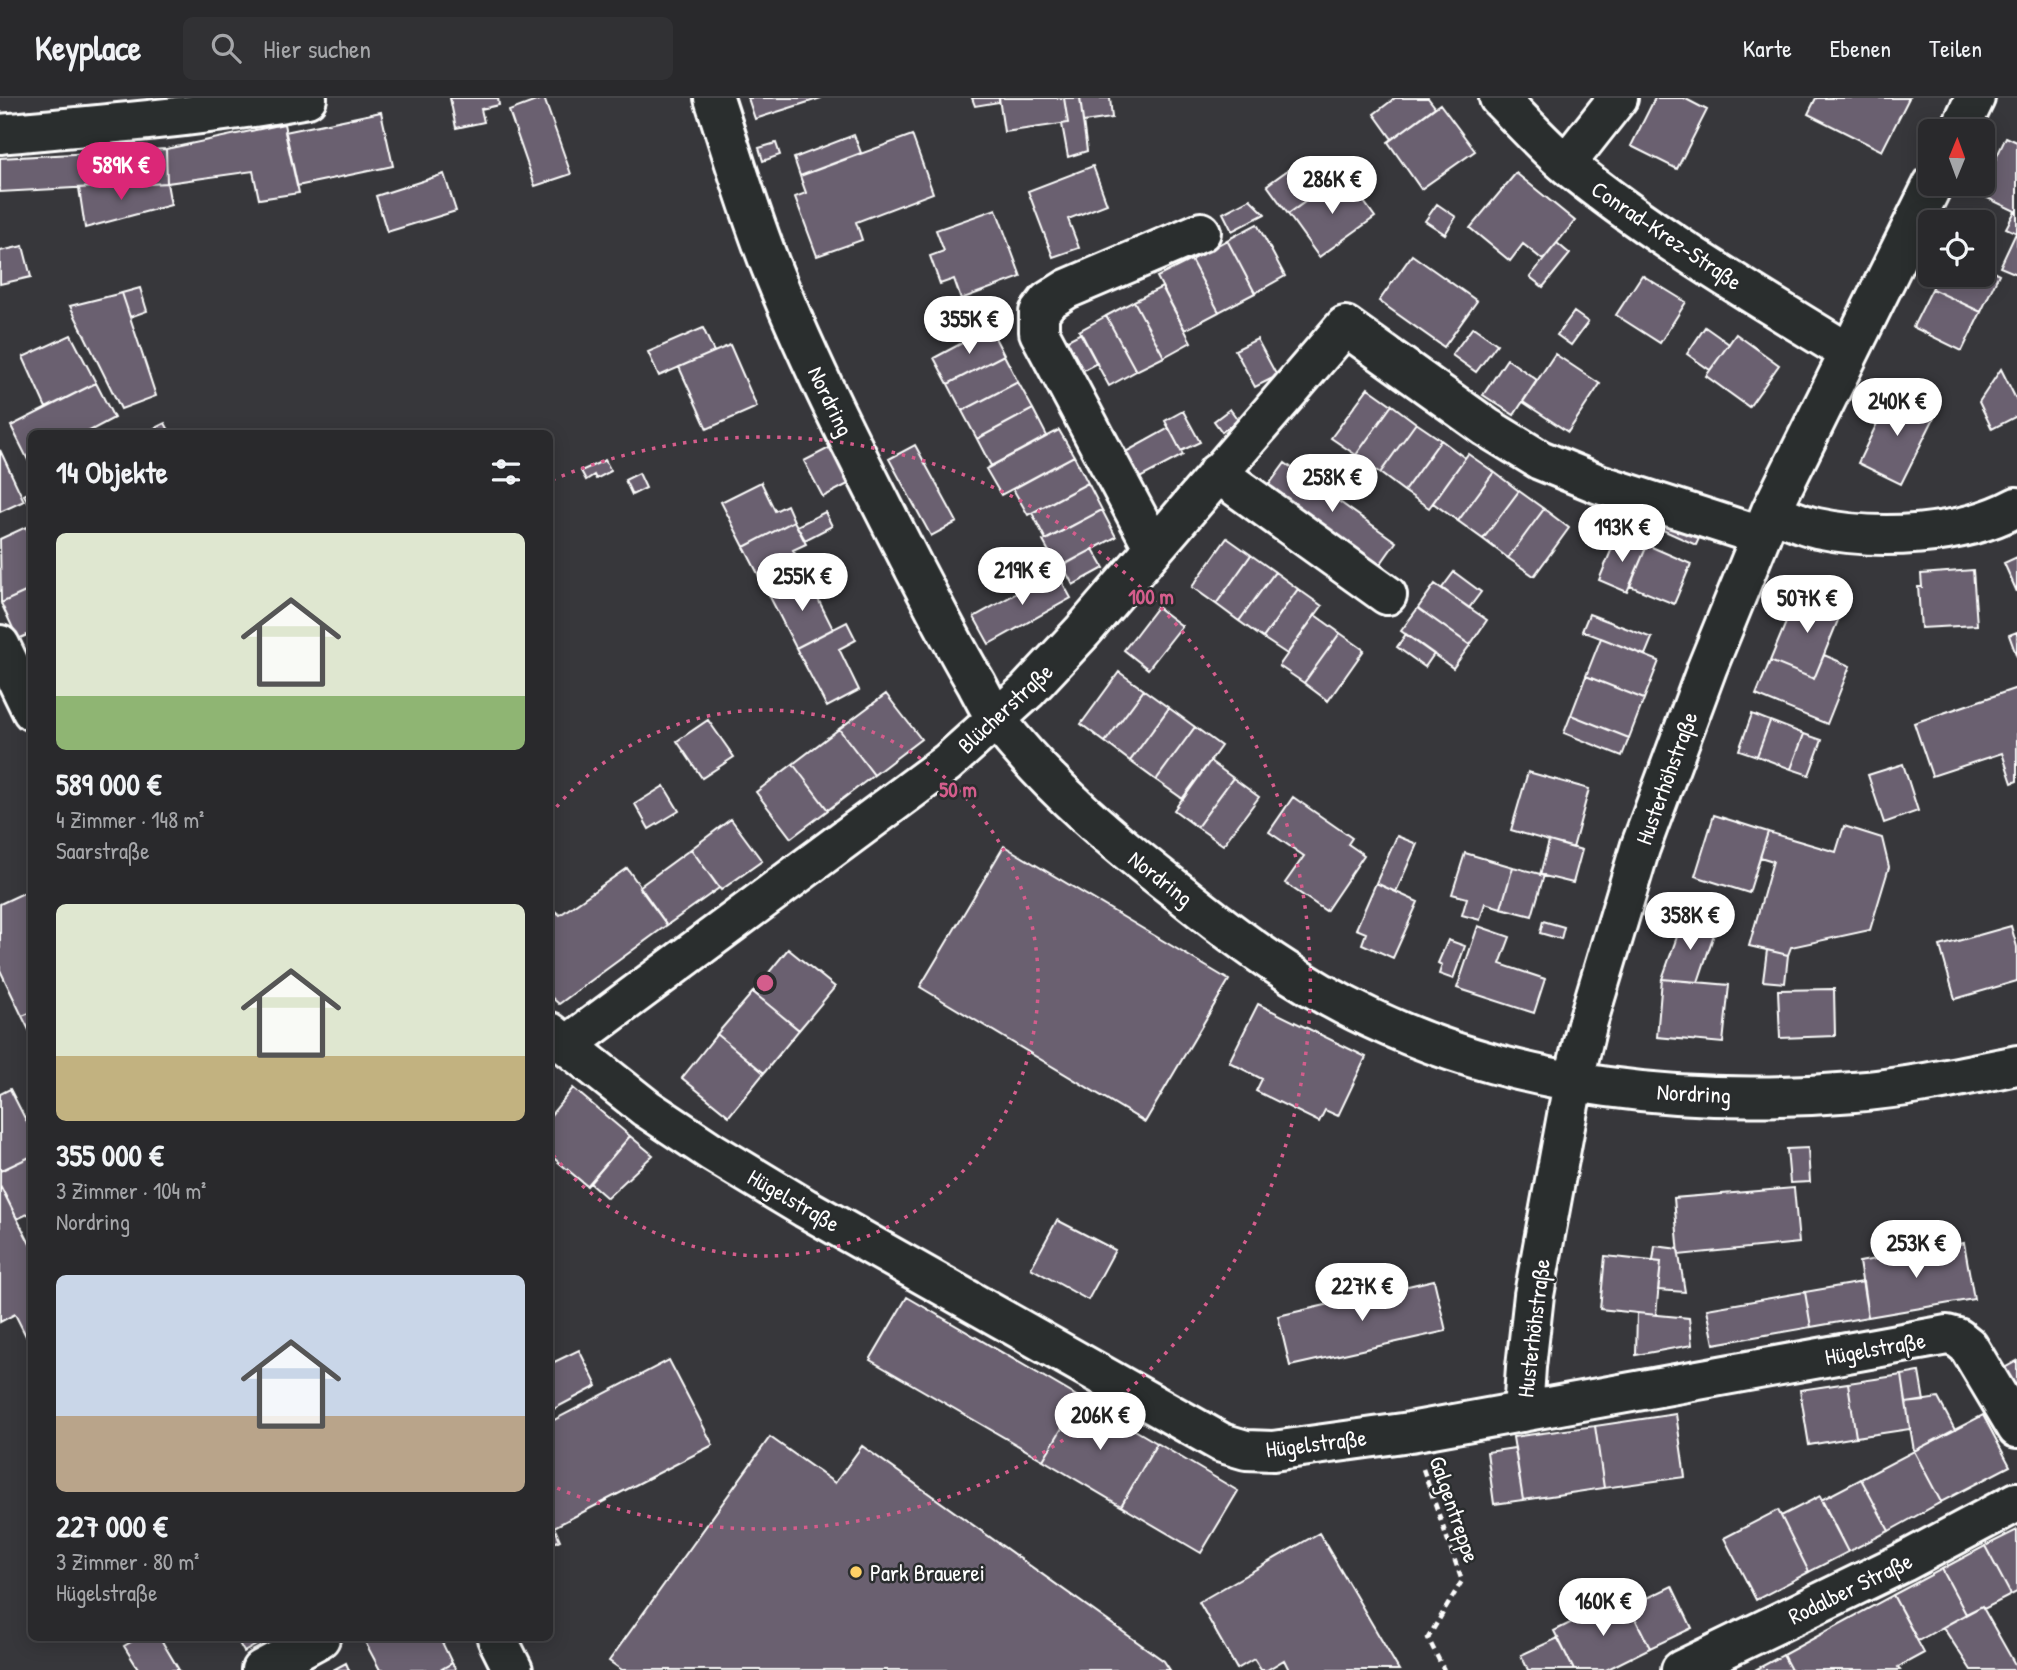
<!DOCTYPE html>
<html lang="de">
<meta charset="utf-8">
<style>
body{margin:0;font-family:"Patrick Hand",sans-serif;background:#313134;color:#f1f3f6;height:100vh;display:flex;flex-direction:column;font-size:26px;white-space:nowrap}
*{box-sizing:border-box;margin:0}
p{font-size:23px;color:#a5a6a9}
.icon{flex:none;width:38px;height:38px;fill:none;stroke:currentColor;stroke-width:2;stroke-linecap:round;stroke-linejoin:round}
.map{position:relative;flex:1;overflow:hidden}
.drawer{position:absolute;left:28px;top:332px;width:525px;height:1211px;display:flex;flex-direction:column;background:#29292c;border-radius:10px;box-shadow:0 4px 18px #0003,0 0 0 2px #454548}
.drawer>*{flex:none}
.needle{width:46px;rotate:1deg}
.fabs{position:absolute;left:1918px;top:21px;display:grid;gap:14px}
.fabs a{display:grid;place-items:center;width:77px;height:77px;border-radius:10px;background:#29292c;box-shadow:0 4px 18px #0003,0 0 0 2px #454548;font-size:35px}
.price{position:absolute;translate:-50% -60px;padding:0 16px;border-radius:24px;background:#fff;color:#222;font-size:23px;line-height:46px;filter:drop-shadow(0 2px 4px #0008)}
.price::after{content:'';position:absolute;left:50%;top:42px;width:21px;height:16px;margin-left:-10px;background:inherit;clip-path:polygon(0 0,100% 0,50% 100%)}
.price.selected{background:#db2777;color:#fff}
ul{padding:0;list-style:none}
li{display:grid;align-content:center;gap:14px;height:371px;padding:0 28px}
li span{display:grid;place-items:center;height:217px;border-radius:10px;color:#555}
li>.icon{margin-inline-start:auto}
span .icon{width:126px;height:126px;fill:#fffc;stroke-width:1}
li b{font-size:30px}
h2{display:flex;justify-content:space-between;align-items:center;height:84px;padding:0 28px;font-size:30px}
header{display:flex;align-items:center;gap:42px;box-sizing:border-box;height:98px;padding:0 35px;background:#29292c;border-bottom:2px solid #454548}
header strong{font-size:33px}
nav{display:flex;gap:38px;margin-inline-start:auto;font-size:24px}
.search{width:490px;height:63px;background:#313134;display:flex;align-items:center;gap:18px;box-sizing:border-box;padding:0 24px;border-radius:10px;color:#a5a6a9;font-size:26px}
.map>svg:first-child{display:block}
</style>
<header>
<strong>Keyplace</strong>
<div class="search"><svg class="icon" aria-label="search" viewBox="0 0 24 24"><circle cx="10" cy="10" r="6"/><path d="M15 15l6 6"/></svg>Hier suchen</div>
<nav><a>Karte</a><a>Ebenen</a><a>Teilen</a></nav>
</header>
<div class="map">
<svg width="2017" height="1572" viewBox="0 0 2017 1572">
<rect width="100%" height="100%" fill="#37373b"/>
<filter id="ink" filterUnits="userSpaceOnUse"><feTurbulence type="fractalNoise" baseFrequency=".0143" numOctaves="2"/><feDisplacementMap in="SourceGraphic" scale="14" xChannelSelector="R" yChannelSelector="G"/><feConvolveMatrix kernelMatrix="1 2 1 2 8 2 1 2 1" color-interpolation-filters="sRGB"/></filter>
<g filter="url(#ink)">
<path fill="#6b606f" stroke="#fff" stroke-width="2" d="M450,0h48l1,7 -18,4 3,13 -28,6z
M544,0l27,76 -36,12 -26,-75z
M748,0h73l-66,21z
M972,0h27v4l-24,4z
M999,0h65l4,25 -64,9z
M1064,0h16l7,53 -19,6 -6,-33 6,-1z
M1080,0h30l2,20 -29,4z
M1395,0h33l7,9 -43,32 -18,-25z
M1655,0h29l23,12 -30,59 -46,-23z
M1816,0h93l-27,53 -74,-37z
M1440,6l35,47 -54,38 -33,-47z
M381,14l12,54 -96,20 -12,-54z
M284,26l15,69 -40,6 -6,-28 -86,12 -1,-34z
M854,37l7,18 -61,23 -6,-18z
M912,37l21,58 -77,29 6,18 -45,16 -22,-59 11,-4 -6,-17z
M2006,39l11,5v70l-38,-18z
M776,45l4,12 -17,6 -4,-13z
M166,51l1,34 -167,9v-34z
M1302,62l21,29 -35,25 -21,-29z
M1093,68l14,38 -39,15 11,29 -26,9 -25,-66z
M1516,75l59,48 -32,39 -20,-16 -13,17 -40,-33z
M444,76l12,37 -69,21 -11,-36z
M1344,76l31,43 -56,40 -31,-43z
M167,85l4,22 -86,23 -6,-40z
M1250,101l15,15 -33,17 -9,-18z
M1437,106l19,13 -11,17 -20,-13z
M996,111l25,68 -60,22 -7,-20 -14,5 -10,-28 14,-5 -8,-21z
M2015,113l2,1v21l-11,-5z
M1257,126l28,52 -30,17 -28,-53z
M2016,135h1v41l-17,-7z
M1227,142l28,53 -36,19 -28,-52z
M1557,145l13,11 -27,33 -13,-10z
M23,148l8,31 -31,7v-33z
M1412,157l65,46 -33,46 -65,-46z
M1191,162l28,52 -34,18 -28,-53z
M1983,168l16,8 -18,38 -49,-23 7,-14h44z
M1642,177l44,27 -26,41 -44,-28z
M1162,189l29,55 -27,15 -30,-56z
M140,190l7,23 -17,6 -8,-24z
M1932,191l49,23 -19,39 -49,-24z
M122,195l34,103 -35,13 -51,-103z
M1134,203l30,56 -28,14 -30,-55z
M995,209l8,14 -30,16 -7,-14z
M1574,214l14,10 -17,23 -14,-10z
M1106,218l30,55 -27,15 -30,-55z
M1473,229l24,17 -21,28 -24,-17z
M1705,229l24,17 -19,26 -23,-16z
M703,230l11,24 -55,24 -11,-24z
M990,230l14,27 -56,29 -14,-26z
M1081,235l16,30 -19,10 -16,-30z
M1736,236l43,31 -30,42 -43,-31z
M71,237l25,48 -50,25 -23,-51z
M1257,241l20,37 -22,11 -20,-37z
M730,247l27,62 -50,22 -28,-62z
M1555,256l45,30 -32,48 -45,-30z
M1004,257l14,27 -56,29 -14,-27z
M1507,261l30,21 -23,35 -31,-20z
M2001,271l16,32v15l-25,13 -13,-27z
M1018,284l15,27 -56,30 -15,-28z
M96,285l18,35 -30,16h-52v27l-3,1 -18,-36z
M1368,290l24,17 -36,50 -25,-17z
M1892,294l44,22 -35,70 -43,-21z
M1392,307l24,18 -36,50 -24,-18z
M1033,311l14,27 -56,30 -14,-27z
M1230,311l8,11 -16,12 -8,-11z
M1183,313l17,31 -19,9 -16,-30z
M165,325l6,11h-28z
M1416,325l25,17 -37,51 -24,-18z
M1169,330l14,27 -47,25 -14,-26z
M1059,332l15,26 -73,39 -15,-26z
M1441,342l24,18 -36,50 -25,-17z
M915,347l42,77 -26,14 -42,-77z
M831,349l19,36 -27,14 -19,-36z
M0,352l24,51 -24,11z
M1468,356l26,18 -36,49 -25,-18z
M1074,358l14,27 -60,32 -15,-26z
M605,362l6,11 -15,8 -2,-4 -8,5 -5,-9z
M1285,365l111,79 -17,24 -111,-80z
M1494,374l25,19 -36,48 -25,-18z
M639,375l7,15 -14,7 -7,-15z
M761,384l14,29 12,-6 7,16 -50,26 -23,-45z
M1088,385l14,27 -56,30 -14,-27z
M32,393v17l-8,-13z
M1519,393l25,18 -36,49 -25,-19z
M1544,411l25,19 -35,48 -26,-18z
M1664,411l40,18 -8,18 -40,-18z
M1102,412l14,27 -58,31 -15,-27z
M825,414l7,14 -27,14 -8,-14z
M794,423l12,23 -13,6 14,27 -37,20 -26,-50z
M26,429l6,13v49l-31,14 -1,-64z
M1617,438l29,12 -19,44 -28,-12z
M1227,440l24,17 -35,49 -24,-17z
M1647,447l44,19 -17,40 -44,-18z
M1093,451l11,19 -31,17 -10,-19z
M1251,457l24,17 -36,49 -23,-17z
M2017,459v35l-13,-29z
M1973,472l4,55 -56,3 -3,-41h4l-1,-13z
M1056,473l15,27 -82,46 -15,-27z
M1275,474l23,17 -35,49 -24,-17z
M1454,474l27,20 -12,16 -27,-20z
M807,479l26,52 -37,19 -26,-51z
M1435,486l52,36 -17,25 -52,-37z
M32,491v44l-14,6 -17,-36z
M1298,491l24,17 -35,48 -24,-16z
M1799,493l44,17 -29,71 -44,-18z
M1157,509l25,19 -34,43 -24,-19z
M1418,510l52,37 -17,23 -52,-37z
M1589,516l63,24 -7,17 -63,-24z
M1315,517l25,18 -36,50 -25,-17z
M847,524l9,18 -17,9 20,41 -32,17 -31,-59z
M2017,534v25l-8,-22z
M1340,535l24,17 -36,51 -24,-18z
M1406,536l28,20 -9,13 -28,-20z
M1601,540l58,23 -15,38 -58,-23z
M1824,557l26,11 -23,58 -71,-29 14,-34 44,18z
M1119,574l25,18 -39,52 -24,-18z
M1586,578l58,23 -15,39 -58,-23z
M2017,590v93l-5,2 -10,-30 -70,23 -18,-53z
M1144,592l25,18 -39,53 -25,-19z
M886,596l35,45 -47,36 -35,-46z
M1169,610l26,19 -39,53 -26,-19z
M1752,616l18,7 -13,35 -18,-6z
M1571,617l58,23 -7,18 -58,-23z
M708,622l26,37 -32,21 -25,-37z
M1770,623l34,13 -13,35 -34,-13z
M1195,629l26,19 -38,53 -27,-19z
M839,631l35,46 -46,35 -35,-46z
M1804,636l18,6 -13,35 -18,-6z
M1210,663l23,17 -36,49 -23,-17z
M793,666l35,46 -37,28 -35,-46z
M1903,666l15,47 -34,12 -16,-48z
M1528,674l61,17 -16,59 -62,-18z
M1233,680l26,19 -36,48 -26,-18z
M664,688l15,25 -30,18 -14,-25z
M1293,699l59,41 -4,6 16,11 -38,56 -41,-28 19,-27 -35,-24z
M1714,717l54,17 -19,61 -54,-17z
M731,721l31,42 -41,29 -30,-41z
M1844,728l38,12 7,29 -19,63 -79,17 -3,8 -39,-9 24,-85 -13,-4 8,-25 68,20z
M1397,738l20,8 -21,48 -20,-9z
M1549,743l33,9 -9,33 -33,-8z
M1004,748l225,134 -84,142 -225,-135z
M691,751l28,39 -52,37 -28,-38z
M1465,755l48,14 -12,41 -16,-5 -5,17 -18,-5 5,-17 -15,-4z
M1513,769l31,8 -12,41 -31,-8z
M627,770l40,57 -108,79 -9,-8v-89l10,8z
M1376,785l42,19 -25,56 -31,-14 4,-11 -10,-4z
M32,791v123l-10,4 -22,-46v-66z
M1684,819l32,11 -18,54 -36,-3z
M1543,823l21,6 -3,12 -21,-6z
M1478,828l32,11 -10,27 45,15 -11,34 -77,-25z
M2011,828l6,21v34l-62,18 -15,-53z
M1448,842l17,6 -12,33 -14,-5 3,-9 -4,-2z
M788,851l47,38 -36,43 -46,-38z
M1767,852l21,5 -3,28 -22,-2z
M1662,881l67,6 -6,58 -66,-6z
M1834,891l1,47 -55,2 -2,-48z
M753,894l46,38 -35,43 -47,-39z
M1258,906l108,53 -28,59 -13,-6 -6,12 -63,-31 6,-12 -33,-17z
M32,914v24l-10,-20z
M717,936l47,39 -35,43 -47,-38z
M573,990l57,48 -43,50 -37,-31v-39z
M10,991l22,43v24l-32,15v-77z
M630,1038l23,19 -46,43 -17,-15z
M1808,1050l2,34 -20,1 -3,-34z
M32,1058v56l-15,7 -17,-34v-14z
M0,1087l32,63v100l-17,-34 -15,8z
M1794,1090l5,55 -120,12 -5,-57z
M1057,1122l58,30 -27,50 -57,-32z
M1964,1145l10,56 -106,18 -9,-55z
M1655,1148l23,3 7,43 -27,-2 3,-28 -8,-1z
M1605,1158l56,6 -5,53 -56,-6z
M1434,1182l12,51 -156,35 -12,-50z
M1863,1184l5,35 -57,10 -6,-35z
M1805,1194l6,35 -97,17 -7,-35z
M907,1199l173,101 -37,62 -173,-100z
M1637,1215l52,5 3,27 -56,10z
M579,1252l18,36 -47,25v-47z
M669,1262l44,85 -159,82 6,13 -10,5v-123z
M2017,1263v43l-18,-33z
M1919,1274l5,29 -18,2 -4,-28z
M1902,1277l8,54 -54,8 -8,-54z
M1848,1285l8,54 -47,8 -9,-55z
M1080,1300l77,45 -36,63 -78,-46z
M1938,1300l17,32 -41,21 -8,-48z
M1676,1316l9,63 -81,11 -9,-62z
M1983,1317l27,51 -69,36 -27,-51z
M1595,1328l9,62 -81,12 -10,-63z
M770,1339l65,46 27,-37 302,215 6,9h-548l-13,-9z
M1157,1345l81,48 -37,62 -80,-47z
M1515,1350l8,52 -29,4 -7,-52z
M1914,1353l27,51 -52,29 -28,-52z
M1861,1381l28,52 -41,21 -27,-52z
M1820,1398l28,56 -39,20 -28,-56z
M1778,1412l31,62 -53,28 -32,-62z
M2017,1432v62l-6,3 -26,-49z
M1319,1435l80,137h-110l-5,-10 -17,10h-6l-7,-11 -17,10 -38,-67z
M1985,1448l26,49 -27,14 -2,-3 -16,8 -24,-45z
M1942,1471l24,45 -48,27 -25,-46z
M1672,1488l20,42 -42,20 -21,-41z
M1893,1497l31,58 -26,14 2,3h-109l-8,-15z
M1624,1498l26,52 -44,22h-32l-20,-39z
M1982,1508l35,62v2h-46l-28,-43z
M138,1540h22l19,32h-40l-15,-24z
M236,1540h32l-24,14z
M363,1540h77l12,25 -12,7h-60z
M1558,1540l16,32h-46l-7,-15z
M1783,1557l8,15h-36z
M346,1565l3,7h-16z
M452,1565l4,7h-16z"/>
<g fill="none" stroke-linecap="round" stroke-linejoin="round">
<defs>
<path id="minor" d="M714,0c19,58 36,117 59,174 41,102 92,200 142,298 20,38 39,76 61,113 7,13 14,28 23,40 52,66 114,118 180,169 59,48 122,94 191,126 149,71 321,88 484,74 55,-4 109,-16 163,-27
M1499,0c23,23 45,48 69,68 87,71 185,128 281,187
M1959,33l16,-33
M0,36c103,-10 205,-17 307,-36
M1566,66l52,-66
M1217,375l170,122
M1771,413c15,6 31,14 46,17 61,13 144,9 200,-21
M1154,450l-115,-216v-19l9,-12 19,-12 134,-57
M0,547l32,66
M550,934l96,76 66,44 93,56 417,235 24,7 27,1 137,-19 537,-97 11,3 10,8 49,82
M567,947l380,-282 80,-72 56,-60 262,-305 141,101 54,33 59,24 162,52
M1523,1314l3,-45 8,-72 39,-212 15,-62 52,-173 67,-180 64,-157 162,-327
M497,1540l16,32
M261,1572l59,-32"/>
<path id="major" d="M1681,1572l223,-108 113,-60"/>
</defs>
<use href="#minor" stroke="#fff" stroke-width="44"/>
<use href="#major" stroke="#fff" stroke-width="44"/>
<path stroke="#fff" stroke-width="4.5" stroke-dasharray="7 5" stroke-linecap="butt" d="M1423,1371l39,112 -34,57 16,32"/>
<use href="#minor" stroke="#2a2d2e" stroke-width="38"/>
<use href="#major" stroke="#2a2d2e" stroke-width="38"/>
</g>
</g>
<g fill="none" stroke="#d45d8c" stroke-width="3.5" stroke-dasharray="3.5 7">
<path d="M550 717A273 273 0 1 1 550 1053"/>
<path d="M552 382A546 546 0 1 1 552 1388"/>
</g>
<circle fill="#ffd166" stroke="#2a2d2e" stroke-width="2.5" cx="856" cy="1474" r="7"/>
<g text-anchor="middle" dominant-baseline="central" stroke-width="5" stroke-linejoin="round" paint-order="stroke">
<g font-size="23" fill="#fff" stroke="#2a2d2e">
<text transform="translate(1667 137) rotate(34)">Conrad-Krez-Straße</text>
<text transform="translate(831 303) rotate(64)">Nordring</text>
<text transform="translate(1005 610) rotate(-43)">Blücherstraße</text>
<text transform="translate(1666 680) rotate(-70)">Husterhöhstraße</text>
<text transform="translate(1161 780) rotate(38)">Nordring</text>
<text transform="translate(1694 995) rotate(3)">Nordring</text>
<text transform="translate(794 1102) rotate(30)">Hügelstraße</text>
<text transform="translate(1533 1230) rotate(-83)">Husterhöhstraße</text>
<text transform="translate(1875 1250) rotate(-10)">Hügelstraße</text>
<text transform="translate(1316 1345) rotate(-7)">Hügelstraße</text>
<text transform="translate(1455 1411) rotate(71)">Galgentreppe</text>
<text transform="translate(1850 1490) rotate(-26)">Rodalber Straße</text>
</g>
<g font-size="23" fill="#fff" stroke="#2a2d2e" text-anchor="start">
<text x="870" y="1474">Park Brauerei</text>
</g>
</g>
<circle cx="765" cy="885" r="10" fill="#d45d8c" stroke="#2a2d2e" stroke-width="3.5"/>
<g font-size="21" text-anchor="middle" font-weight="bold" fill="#d45d8c" stroke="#2a2d2e" stroke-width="5" stroke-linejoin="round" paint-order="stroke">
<text x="1151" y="506">100 m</text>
<text x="958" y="699">50 m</text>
</g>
</svg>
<div class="fabs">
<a><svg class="needle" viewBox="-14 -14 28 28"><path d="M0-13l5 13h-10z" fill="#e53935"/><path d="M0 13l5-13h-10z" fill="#a5a6a9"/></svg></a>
<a><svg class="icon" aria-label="locate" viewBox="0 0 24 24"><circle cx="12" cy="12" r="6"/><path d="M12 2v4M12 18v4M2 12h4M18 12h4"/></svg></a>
</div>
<b class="price selected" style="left:121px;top:104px">589K €</b>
<b class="price" style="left:1332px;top:118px">286K €</b>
<b class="price" style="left:969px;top:258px">355K €</b>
<b class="price" style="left:1897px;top:340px">240K €</b>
<b class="price" style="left:1332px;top:416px">258K €</b>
<b class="price" style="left:1622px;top:466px">193K €</b>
<b class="price" style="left:1022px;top:509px">219K €</b>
<b class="price" style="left:802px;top:515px">255K €</b>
<b class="price" style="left:1807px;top:537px">507K €</b>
<b class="price" style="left:1690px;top:854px">358K €</b>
<b class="price" style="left:1916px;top:1182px">253K €</b>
<b class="price" style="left:1362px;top:1225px">227K €</b>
<b class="price" style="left:1100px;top:1354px">206K €</b>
<b class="price" style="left:1603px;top:1540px">160K €</b>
<section class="drawer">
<h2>14 Objekte<svg class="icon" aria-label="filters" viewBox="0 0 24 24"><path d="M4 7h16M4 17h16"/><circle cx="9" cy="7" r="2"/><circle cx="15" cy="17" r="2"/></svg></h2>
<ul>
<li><span style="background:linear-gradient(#dfe7d0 75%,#8fb573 0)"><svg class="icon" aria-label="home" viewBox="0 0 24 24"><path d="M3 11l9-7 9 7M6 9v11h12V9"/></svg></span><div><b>589 000 €</b><p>4 Zimmer · 148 m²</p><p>Saarstraße</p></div></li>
<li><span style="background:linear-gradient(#dfe7d0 70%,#c2b280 0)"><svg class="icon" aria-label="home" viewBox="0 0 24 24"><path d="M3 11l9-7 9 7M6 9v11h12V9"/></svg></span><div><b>355 000 €</b><p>3 Zimmer · 104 m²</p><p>Nordring</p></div></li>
<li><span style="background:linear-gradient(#c9d6e8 65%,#b9a48a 0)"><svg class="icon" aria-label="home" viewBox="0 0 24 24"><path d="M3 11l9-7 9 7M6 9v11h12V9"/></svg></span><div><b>227 000 €</b><p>3 Zimmer · 80 m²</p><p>Hügelstraße</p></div></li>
</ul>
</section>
</div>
